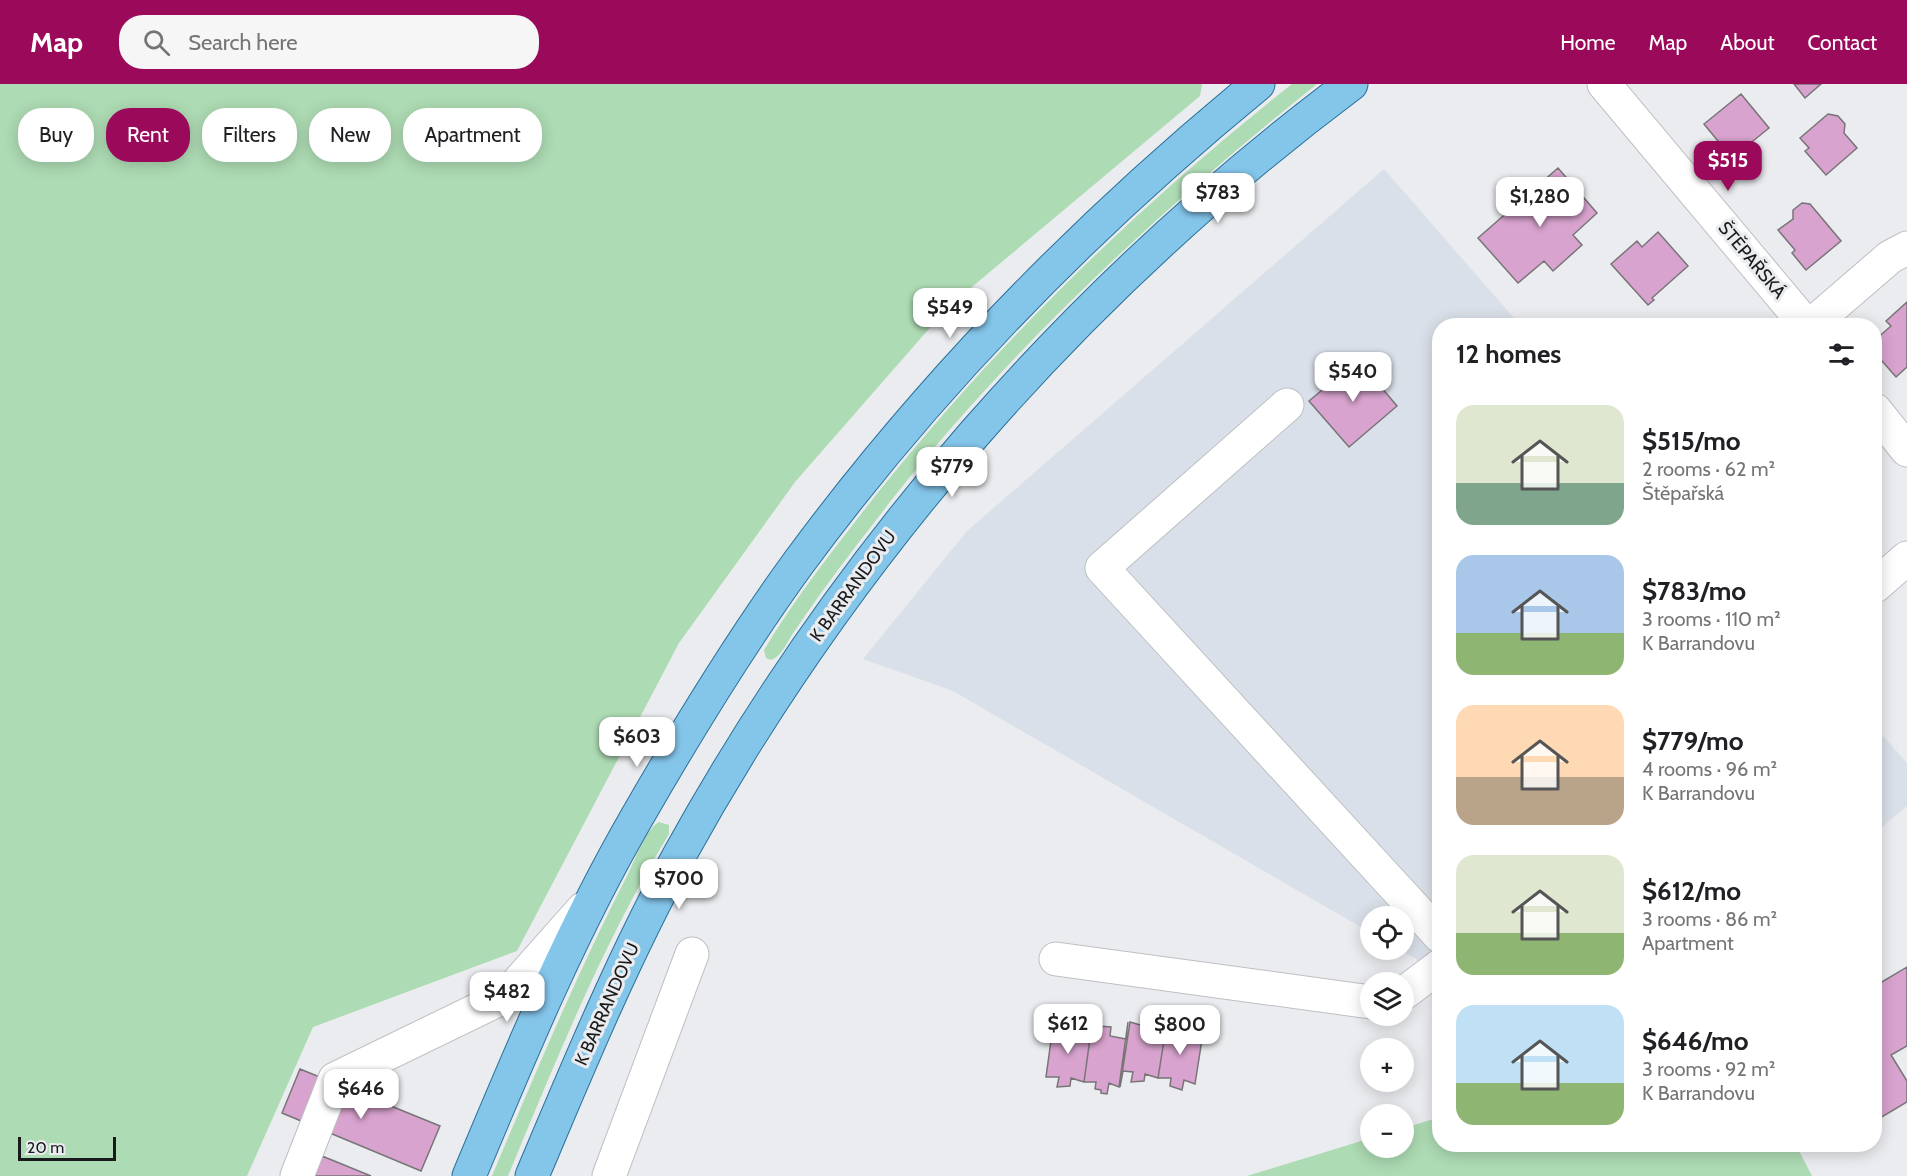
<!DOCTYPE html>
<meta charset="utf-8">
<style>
body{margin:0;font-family:Cabin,sans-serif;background:#f6f6f6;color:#202124;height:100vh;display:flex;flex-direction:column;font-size:22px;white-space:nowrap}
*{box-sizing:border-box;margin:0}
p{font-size:20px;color:#757577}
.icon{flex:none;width:33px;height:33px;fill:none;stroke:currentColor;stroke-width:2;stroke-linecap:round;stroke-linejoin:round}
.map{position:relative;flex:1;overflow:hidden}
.drawer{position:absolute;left:1432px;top:234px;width:450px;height:834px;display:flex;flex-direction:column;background:#fff;border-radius:24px;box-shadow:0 3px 15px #0003}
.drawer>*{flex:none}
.top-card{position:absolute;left:18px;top:24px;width:570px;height:54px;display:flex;gap:12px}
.buttons{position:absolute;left:1360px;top:822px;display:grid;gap:12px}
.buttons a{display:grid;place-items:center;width:54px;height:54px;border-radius:50%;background:#fff;box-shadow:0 3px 15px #0003;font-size:30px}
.scale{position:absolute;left:18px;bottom:15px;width:98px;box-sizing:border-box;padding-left:6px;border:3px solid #191a1b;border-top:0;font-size:16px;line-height:21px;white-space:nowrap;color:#191a1b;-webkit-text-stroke:4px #eaecef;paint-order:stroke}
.price{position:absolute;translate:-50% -51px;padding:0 14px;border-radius:12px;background:#fff;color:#222;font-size:20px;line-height:39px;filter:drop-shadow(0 2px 3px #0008)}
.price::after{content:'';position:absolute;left:50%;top:36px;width:18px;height:14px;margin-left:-9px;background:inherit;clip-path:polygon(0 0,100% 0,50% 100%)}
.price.current{background:#9b0a5a;color:#fff}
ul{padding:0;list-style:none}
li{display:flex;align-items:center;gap:18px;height:150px;padding:0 24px}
li span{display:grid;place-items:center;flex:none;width:168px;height:120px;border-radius:18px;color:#555}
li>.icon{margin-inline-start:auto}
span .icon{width:72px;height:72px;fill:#fffc;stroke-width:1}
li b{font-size:26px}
h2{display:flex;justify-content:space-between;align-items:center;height:72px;padding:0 24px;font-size:26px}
.tag{padding:0 21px;border-radius:24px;background:#fff;box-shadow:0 3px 15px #0003;font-size:21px;line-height:54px}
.tag.current{background:#9b0a5a;color:#fff}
header{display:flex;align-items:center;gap:36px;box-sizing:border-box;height:84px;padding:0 30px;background:#9b0a5a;color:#fff}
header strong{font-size:28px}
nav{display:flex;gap:33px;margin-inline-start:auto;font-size:21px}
.search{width:420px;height:54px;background:#f6f6f6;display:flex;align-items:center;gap:15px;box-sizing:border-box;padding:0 21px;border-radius:24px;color:#757577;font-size:22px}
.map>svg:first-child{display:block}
</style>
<header>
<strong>Map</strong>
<div class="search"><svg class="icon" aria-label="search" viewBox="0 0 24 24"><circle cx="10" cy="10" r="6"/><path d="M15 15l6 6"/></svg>Search here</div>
<nav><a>Home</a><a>Map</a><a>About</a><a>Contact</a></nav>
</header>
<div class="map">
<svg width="1907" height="1092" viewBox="0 0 1907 1092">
<rect width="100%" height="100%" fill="#eaecef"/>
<path fill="#dae0e9" d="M1384,85l136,156 -80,1v658l-25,-26 -16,-8h5v-34h-33v17l-418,-242 -90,-32 104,-128z
M1875,643l32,36v43l-32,27z"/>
<path fill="#addbb3" d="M0,0h1202l-2,12 -252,211 -153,175 -116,161 -162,308 -204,76 -66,149h-247z
M1292,0h25c-155,124 -300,258 -424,414 -33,43 -67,86 -97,131 -8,10 -13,27 -25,31l-5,-2 -2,-8c33,-55 73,-105 112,-155 122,-153 263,-290 416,-411z
M659,738l10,3v9c-65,107 -113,226 -161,342h-16c43,-102 86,-205 137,-304 7,-14 16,-42 30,-50z
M1440,1033v27l356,1 16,31h-565l124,-38v10h33v-20z"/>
<path fill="#d8a3ce" stroke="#787577" stroke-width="1.5" d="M1794,0h27l-16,14z
M1741,10l28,34 -37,30 -28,-34z
M1828,30l10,2 7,8 -1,9 13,15 -31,27 -21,-24 4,-3 -9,-10z
M1558,84l39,45 -24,22 9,10 -29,26 -9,-10 -26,22 -40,-45z
M1802,119l8,1 31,37 -35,29 -14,-17 3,-3 -17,-20 15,-11v-9z
M1658,148l30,34 -36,32 2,2 -6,5 -37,-41 26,-23 5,6z
M1907,218v65l-11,10 -21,-24v-13l16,-14 -5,-5z
M1358,276l39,46 -48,41 -40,-46z
M1907,883v79l-16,9 16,26v21l-32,19v-135z
M1148,933l12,2 -2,15h6l2,-6 -8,50 -13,-4 -1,7 -13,1 2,-10 -10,-1 -3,16 10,-65 17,5z
M1173,937l13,2 -1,10h18l-8,51 -11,-4 -2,10 -12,-4 1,-8h-13l8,-50v7l5,1z
M1073,938l12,2 -1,14 5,1 2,-8 -7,51 -13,-4 -1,8 -13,1 2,-10h-13l7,-51 19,5z
M1128,938l-9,65 -10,-4 -2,11 -6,-1v-3l-6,-1 1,-7h-12l7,-51v7l6,1 2,-13 12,1 -1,9 16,3z
M300,985l140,57 -19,45 -139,-58z
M322,1072l49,20h-58z"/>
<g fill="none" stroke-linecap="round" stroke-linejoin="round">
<defs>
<path id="minor" d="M1604,0l203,242
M1810,242l80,-69 17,-9
M1287,321l-185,163 338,368
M1875,326l32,40
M1875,502l32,-28
M1056,875l315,43
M1404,909l36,-27
M297,1092l38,-97 171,-83 77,-87
M609,1092l83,-222"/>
<path id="major" d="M469,1092c51,-122 102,-245 168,-359 50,-87 103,-174 162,-255 132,-179 287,-337 459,-478
M532,1092c46,-109 91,-218 148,-322 166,-301 396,-564 671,-770"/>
</defs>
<use href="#minor" stroke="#bdbfc2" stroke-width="35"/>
<use href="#major" stroke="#297098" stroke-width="35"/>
<use href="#minor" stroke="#fff" stroke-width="33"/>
<use href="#major" stroke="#84c5ea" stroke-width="33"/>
</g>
<g text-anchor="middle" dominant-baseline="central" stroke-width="6" stroke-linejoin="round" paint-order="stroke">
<g font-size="18" fill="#191a1b" stroke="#eaecef">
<text transform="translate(1752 176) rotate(50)">ŠTĚPAŘSKÁ</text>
<text transform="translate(853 502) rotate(-54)">K BARRANDOVU</text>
<text transform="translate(607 920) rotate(-66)">K BARRANDOVU</text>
</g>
</g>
</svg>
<div class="buttons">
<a><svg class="icon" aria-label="locate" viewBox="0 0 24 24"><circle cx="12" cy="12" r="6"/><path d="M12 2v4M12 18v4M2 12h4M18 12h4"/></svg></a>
<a><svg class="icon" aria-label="layers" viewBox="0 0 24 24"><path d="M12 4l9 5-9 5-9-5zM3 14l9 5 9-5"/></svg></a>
<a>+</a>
<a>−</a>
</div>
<div class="scale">20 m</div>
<b class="price current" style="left:1728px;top:108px">$515</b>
<b class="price" style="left:1218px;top:140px">$783</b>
<b class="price" style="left:1540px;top:144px">$1,280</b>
<b class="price" style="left:950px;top:255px">$549</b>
<b class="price" style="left:1353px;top:319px">$540</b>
<b class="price" style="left:952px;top:414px">$779</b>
<b class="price" style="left:637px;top:684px">$603</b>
<b class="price" style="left:679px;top:826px">$700</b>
<b class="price" style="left:507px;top:939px">$482</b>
<b class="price" style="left:1068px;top:971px">$612</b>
<b class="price" style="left:1180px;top:972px">$800</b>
<b class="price" style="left:361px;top:1036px">$646</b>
<div class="top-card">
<a class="tag">Buy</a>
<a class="tag current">Rent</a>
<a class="tag">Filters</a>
<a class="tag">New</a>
<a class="tag">Apartment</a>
</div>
<section class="drawer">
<h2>12 homes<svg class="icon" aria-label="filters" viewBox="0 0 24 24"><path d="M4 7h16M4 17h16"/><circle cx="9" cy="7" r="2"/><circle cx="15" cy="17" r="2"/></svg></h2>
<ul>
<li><span style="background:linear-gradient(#dfe7d0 65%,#7fa58c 0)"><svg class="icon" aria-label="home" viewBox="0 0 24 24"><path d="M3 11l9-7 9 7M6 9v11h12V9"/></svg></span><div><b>$515/mo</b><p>2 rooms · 62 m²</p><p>Štěpařská</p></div></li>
<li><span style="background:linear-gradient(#a9c7e8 65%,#8fb573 0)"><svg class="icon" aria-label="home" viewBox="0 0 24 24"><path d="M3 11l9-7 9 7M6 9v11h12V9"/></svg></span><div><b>$783/mo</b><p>3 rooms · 110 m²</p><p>K Barrandovu</p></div></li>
<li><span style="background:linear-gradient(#ffd9b3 60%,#b9a48a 0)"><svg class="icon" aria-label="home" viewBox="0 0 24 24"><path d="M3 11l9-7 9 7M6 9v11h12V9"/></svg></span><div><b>$779/mo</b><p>4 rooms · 96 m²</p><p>K Barrandovu</p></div></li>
<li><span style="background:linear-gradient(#dfe7d0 65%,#8fb573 0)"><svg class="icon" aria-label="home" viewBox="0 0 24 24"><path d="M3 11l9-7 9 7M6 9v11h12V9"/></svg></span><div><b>$612/mo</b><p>3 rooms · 86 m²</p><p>Apartment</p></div></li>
<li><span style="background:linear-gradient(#bfe0f5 65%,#8fb573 0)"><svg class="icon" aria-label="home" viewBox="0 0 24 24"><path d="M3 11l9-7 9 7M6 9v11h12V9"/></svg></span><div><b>$646/mo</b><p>3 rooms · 92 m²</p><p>K Barrandovu</p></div></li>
</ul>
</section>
</div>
